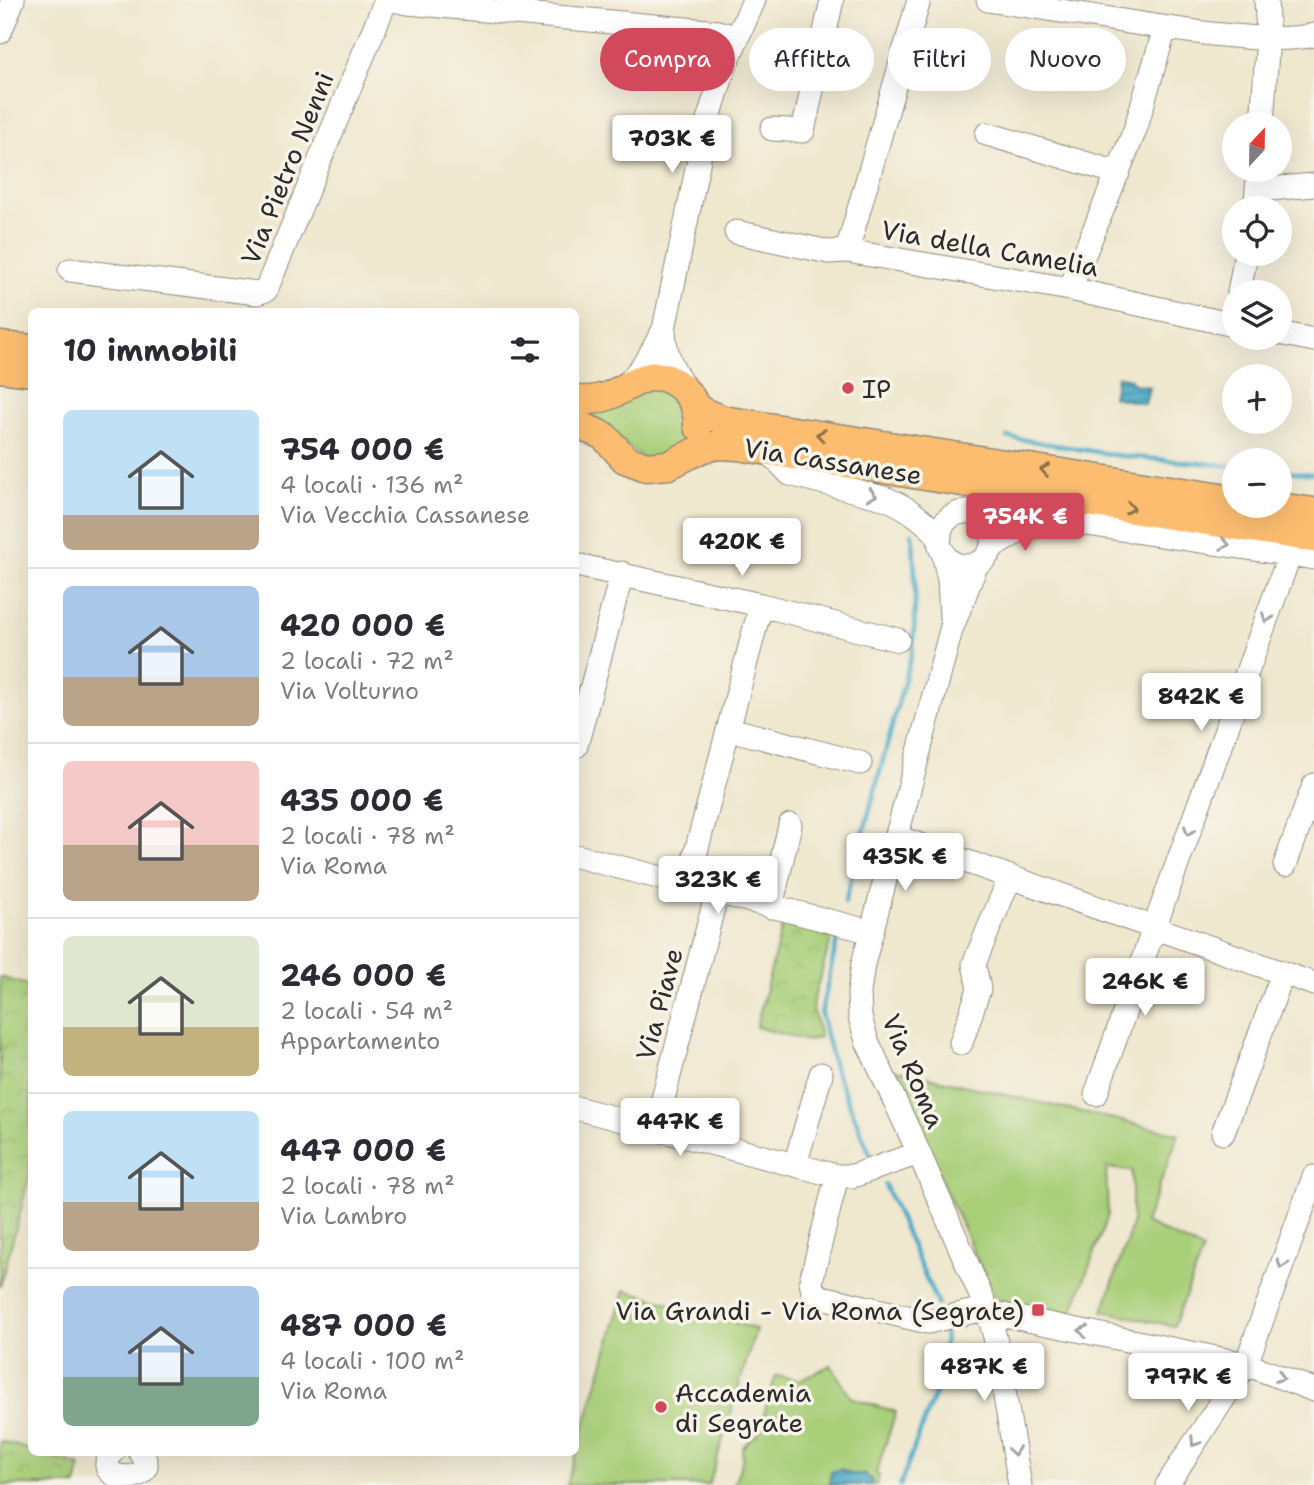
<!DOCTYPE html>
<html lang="it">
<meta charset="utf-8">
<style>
body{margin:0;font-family:"Shantell Sans",sans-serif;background:#f2f2f3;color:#2b2b33;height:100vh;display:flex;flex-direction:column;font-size:26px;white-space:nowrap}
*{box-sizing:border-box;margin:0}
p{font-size:23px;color:#7c7c81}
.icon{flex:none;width:38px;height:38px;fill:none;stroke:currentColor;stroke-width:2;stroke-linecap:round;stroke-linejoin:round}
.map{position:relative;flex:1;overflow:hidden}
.details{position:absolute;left:28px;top:308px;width:551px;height:1148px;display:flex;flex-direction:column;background:#fff;border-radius:10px;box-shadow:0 7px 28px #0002}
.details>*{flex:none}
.guide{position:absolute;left:600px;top:28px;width:607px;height:63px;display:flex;gap:14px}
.needle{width:46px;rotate:22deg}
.buttons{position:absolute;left:1222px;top:112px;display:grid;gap:14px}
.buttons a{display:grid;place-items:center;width:70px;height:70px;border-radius:50%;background:#fff;box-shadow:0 7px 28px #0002;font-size:35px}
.price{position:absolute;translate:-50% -60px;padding:0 16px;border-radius:7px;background:#fff;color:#222;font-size:23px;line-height:46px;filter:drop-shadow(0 2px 4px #0008)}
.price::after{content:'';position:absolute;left:50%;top:42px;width:21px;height:16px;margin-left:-10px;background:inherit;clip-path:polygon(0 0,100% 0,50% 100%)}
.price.on{background:#d1495b;color:#fff}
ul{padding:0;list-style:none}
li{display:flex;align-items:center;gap:21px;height:175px;padding:0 35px}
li+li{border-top:2px solid #e1e1e2}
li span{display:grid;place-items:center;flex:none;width:196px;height:140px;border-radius:10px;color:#555}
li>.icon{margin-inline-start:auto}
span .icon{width:84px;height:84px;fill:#fffc;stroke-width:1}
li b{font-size:30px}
h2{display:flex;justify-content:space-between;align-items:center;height:84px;padding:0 35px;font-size:30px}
.chip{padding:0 24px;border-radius:32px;background:#fff;box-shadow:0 7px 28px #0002;font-size:24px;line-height:63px}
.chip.on{background:#d1495b;color:#fff}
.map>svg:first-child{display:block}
</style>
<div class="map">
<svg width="1314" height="1485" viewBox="0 0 1314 1485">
<defs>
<pattern id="park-crowns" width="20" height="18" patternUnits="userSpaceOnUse" patternTransform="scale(1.75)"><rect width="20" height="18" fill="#a9cf79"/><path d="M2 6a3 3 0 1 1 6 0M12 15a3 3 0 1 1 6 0" fill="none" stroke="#92b269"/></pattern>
<pattern id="water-rules" width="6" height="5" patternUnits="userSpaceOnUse" patternTransform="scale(1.75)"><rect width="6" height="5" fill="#48abc8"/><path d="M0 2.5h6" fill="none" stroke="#3c8ba3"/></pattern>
</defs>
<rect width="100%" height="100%" fill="#f7f3e8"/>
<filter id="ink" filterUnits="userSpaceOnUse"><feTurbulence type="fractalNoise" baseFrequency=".0143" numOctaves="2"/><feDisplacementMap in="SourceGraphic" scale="14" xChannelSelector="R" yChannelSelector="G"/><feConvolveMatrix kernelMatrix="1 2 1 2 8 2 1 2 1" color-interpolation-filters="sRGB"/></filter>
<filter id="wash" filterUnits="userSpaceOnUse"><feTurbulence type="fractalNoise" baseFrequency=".00686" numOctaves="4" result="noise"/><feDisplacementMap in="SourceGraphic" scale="28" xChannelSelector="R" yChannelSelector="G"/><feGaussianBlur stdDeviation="1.57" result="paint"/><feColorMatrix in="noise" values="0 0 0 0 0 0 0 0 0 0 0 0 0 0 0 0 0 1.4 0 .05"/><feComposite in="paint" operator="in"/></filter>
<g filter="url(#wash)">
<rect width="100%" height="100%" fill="#efe7ce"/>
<path fill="#a9cf79" stroke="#6a7d52" stroke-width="2" d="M655,385l26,13 7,36 -10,16 -33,10 -69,-57z
M892,1069l287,65 -34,89 58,27 -29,76 -71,-15 29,-86v-54l-26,-3 2,47 -36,98 -71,-12 -9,-8z
M625,1290l131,39 -47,156h-142z
M831,1365l20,33 45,14 -20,61 3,3 -3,9h-142l9,-27 -1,-10 11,-12h4l19,-60 23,4z"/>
<path fill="url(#park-crowns)" stroke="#6a7d52" stroke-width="2" d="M783,923l49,14 -20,67 8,33 -12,4 -52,-14z
M0,977l31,9v185l-31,116z
M0,1441l31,9 1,2 49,14 -5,19h-76z"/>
<path fill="url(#water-rules)" stroke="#3a6b7a" stroke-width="2" d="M1117,376l14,3v4l18,4 -4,17 -32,-7z
M840,1469l10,5h14l8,6 -1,5h-42l2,-13z"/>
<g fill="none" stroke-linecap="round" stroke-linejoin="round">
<path stroke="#48abc8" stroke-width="4.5" d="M1007,437l114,19 113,10
M1279,471l35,3
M845,902l68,-254c3,-39 3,-76 -1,-115
M837,940l-16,74 13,53 36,87
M885,1185l53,120
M900,1485l44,-116 1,-40"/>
</g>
</g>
<g filter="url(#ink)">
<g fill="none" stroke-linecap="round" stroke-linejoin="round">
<defs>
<path id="minor" d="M393,0l15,3 310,29 19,5
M988,0c74,10 149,25 224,34 32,3 70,8 102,1
M0,32l13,-32
M1262,124l6,-87 -2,-37
M772,129l31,2 29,-131
M987,134l131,39
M1258,190l56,-5
M1255,208l4,-38
M736,232l93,20 18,-1 223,38 164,36
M847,251l72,-251
M70,270l187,23 9,-3 120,-290
M1070,289l65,-159 30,-102
M1239,292l7,-38
M1279,333l35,7
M627,385l20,-25 17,-31
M686,391c-14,-23 -21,-35 -22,-62l41,-199 20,-64 29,-66
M768,451l22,23 97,25c22,9 36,21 53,38
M939 539a27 27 0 1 1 54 0a27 27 0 1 1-54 0Z
M991,548l45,-27 17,-2 261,39
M943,552l6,28 2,37
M977,563l-26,67 -88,334 -4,29 1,24 7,24 52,112 69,159 7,25 25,148
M576,565l185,40 137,35
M729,729l131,34
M576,746l46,-173
M897,837l417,147
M576,856l296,76
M1285,865l29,-80
M687,886l74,-281
M771,907l19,-82
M961,1043l18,-54 -5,-25 36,-87
M1096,1094l58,-166 136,-374
M576,1108l261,68h16l66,-23
M655,1129l62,-236
M1223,1133l60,-160
M795,1165l26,-91
M837,1176l-26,105 2,11 9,5 106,25 51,-12 9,2 258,52 68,26
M113,1452c-29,33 56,33 27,0
M1167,1485l79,-121 68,-187"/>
<path id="major" d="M0,346l32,3
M0,368l32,4
M576,400c11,1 21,0 32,-4 26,-10 44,-34 74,-8 12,10 16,23 16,38
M697,409l26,11 511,80
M576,424l28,12 21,23 21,8 23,-2 34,-17 16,-3 19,1 576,92
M1272,506l42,6"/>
</defs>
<use href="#minor" stroke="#8d897c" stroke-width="25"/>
<use href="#major" stroke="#8d897c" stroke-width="31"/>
<use href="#minor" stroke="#fff" stroke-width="23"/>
<use href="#major" stroke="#fcbd6f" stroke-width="28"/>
</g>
<defs><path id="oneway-chevron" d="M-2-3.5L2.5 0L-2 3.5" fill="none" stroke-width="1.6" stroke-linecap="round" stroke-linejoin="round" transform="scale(1.75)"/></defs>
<g stroke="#896d4a">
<use href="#oneway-chevron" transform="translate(821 435) rotate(-171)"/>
<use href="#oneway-chevron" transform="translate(1045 470) rotate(-171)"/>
<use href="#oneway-chevron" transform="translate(1130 508) rotate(9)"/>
</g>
<g stroke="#a0a0a0">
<use href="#oneway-chevron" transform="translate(872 495) rotate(13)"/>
<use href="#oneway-chevron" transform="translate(1225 544) rotate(8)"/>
<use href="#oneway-chevron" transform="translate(1267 618) rotate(110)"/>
<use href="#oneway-chevron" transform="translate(1189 831) rotate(110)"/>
<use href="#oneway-chevron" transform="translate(1282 1264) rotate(110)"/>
<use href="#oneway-chevron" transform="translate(1083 1331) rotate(-169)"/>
<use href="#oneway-chevron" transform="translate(1280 1377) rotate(20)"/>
<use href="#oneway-chevron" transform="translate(1195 1442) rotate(123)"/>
<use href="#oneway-chevron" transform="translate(1014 1451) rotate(81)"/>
</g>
</g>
<g fill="#d1495b" stroke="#f7f3e8" stroke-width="2.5">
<circle cx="848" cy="388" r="7"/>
<rect x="1031" y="1303" width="14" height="14" rx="3.5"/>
<circle cx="661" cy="1407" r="7"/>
</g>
<g text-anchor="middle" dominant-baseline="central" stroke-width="7" stroke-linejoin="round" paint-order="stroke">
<g font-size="26" fill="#2b2b2b" stroke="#f7f3e8">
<text transform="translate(287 168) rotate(-68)">Via Pietro Nenni</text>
<text transform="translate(990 248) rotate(10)">Via della Camelia</text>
<text transform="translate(833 461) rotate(9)">Via Cassanese</text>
<text transform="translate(659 1004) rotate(-75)">Via Piave</text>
<text transform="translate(914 1071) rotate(67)">Via Roma</text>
</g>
<g font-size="26" fill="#2b2b2b" stroke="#f7f3e8" text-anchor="start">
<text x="862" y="388">IP</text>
<text x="1024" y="1310" text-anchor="end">Via Grandi - Via Roma (Segrate)</text>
<text x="675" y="1392">Accademia<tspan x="675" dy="30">di Segrate</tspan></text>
</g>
</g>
</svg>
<div class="buttons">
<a><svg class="needle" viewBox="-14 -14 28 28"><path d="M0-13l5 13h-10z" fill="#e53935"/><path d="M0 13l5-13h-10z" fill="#7c7c81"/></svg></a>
<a><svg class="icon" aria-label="locate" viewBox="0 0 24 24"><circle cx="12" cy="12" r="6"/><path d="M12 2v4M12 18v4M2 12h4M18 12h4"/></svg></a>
<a><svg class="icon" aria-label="layers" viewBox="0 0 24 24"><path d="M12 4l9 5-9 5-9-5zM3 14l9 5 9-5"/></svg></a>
<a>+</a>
<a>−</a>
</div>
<b class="price" style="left:672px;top:175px">703K €</b>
<b class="price on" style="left:1025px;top:553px">754K €</b>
<b class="price" style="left:742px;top:578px">420K €</b>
<b class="price" style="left:1201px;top:733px">842K €</b>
<b class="price" style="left:905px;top:893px">435K €</b>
<b class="price" style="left:718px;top:916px">323K €</b>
<b class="price" style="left:1145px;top:1018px">246K €</b>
<b class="price" style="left:680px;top:1158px">447K €</b>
<b class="price" style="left:984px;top:1403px">487K €</b>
<b class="price" style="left:1188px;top:1413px">797K €</b>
<div class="guide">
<a class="chip on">Compra</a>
<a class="chip">Affitta</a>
<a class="chip">Filtri</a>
<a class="chip">Nuovo</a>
</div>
<section class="details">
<h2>10 immobili<svg class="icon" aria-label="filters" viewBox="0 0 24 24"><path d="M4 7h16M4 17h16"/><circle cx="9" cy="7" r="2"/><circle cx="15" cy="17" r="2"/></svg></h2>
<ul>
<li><span style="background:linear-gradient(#bfe0f5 75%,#b9a48a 0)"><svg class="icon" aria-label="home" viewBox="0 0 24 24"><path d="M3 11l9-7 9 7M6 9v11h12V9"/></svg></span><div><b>754 000 €</b><p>4 locali · 136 m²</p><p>Via Vecchia Cassanese</p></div></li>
<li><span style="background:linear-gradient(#a9c7e8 65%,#b9a48a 0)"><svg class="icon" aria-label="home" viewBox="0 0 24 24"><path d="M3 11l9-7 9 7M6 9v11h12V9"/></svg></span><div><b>420 000 €</b><p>2 locali · 72 m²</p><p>Via Volturno</p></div></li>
<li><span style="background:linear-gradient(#f6c9c9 60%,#b9a48a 0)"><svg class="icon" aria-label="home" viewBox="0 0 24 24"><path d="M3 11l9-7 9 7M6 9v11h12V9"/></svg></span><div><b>435 000 €</b><p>2 locali · 78 m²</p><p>Via Roma</p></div></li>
<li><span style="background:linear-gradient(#dfe7d0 65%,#c2b280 0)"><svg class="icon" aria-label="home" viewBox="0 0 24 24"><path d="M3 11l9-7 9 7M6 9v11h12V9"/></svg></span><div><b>246 000 €</b><p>2 locali · 54 m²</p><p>Appartamento</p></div></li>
<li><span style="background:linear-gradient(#bfe0f5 65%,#b9a48a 0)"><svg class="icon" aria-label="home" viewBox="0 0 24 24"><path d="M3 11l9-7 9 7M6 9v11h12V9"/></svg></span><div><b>447 000 €</b><p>2 locali · 78 m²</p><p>Via Lambro</p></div></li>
<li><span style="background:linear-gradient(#a9c7e8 65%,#7fa58c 0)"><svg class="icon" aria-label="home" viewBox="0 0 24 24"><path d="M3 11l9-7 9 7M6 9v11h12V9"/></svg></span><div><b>487 000 €</b><p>4 locali · 100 m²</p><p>Via Roma</p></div></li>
</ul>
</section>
</div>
